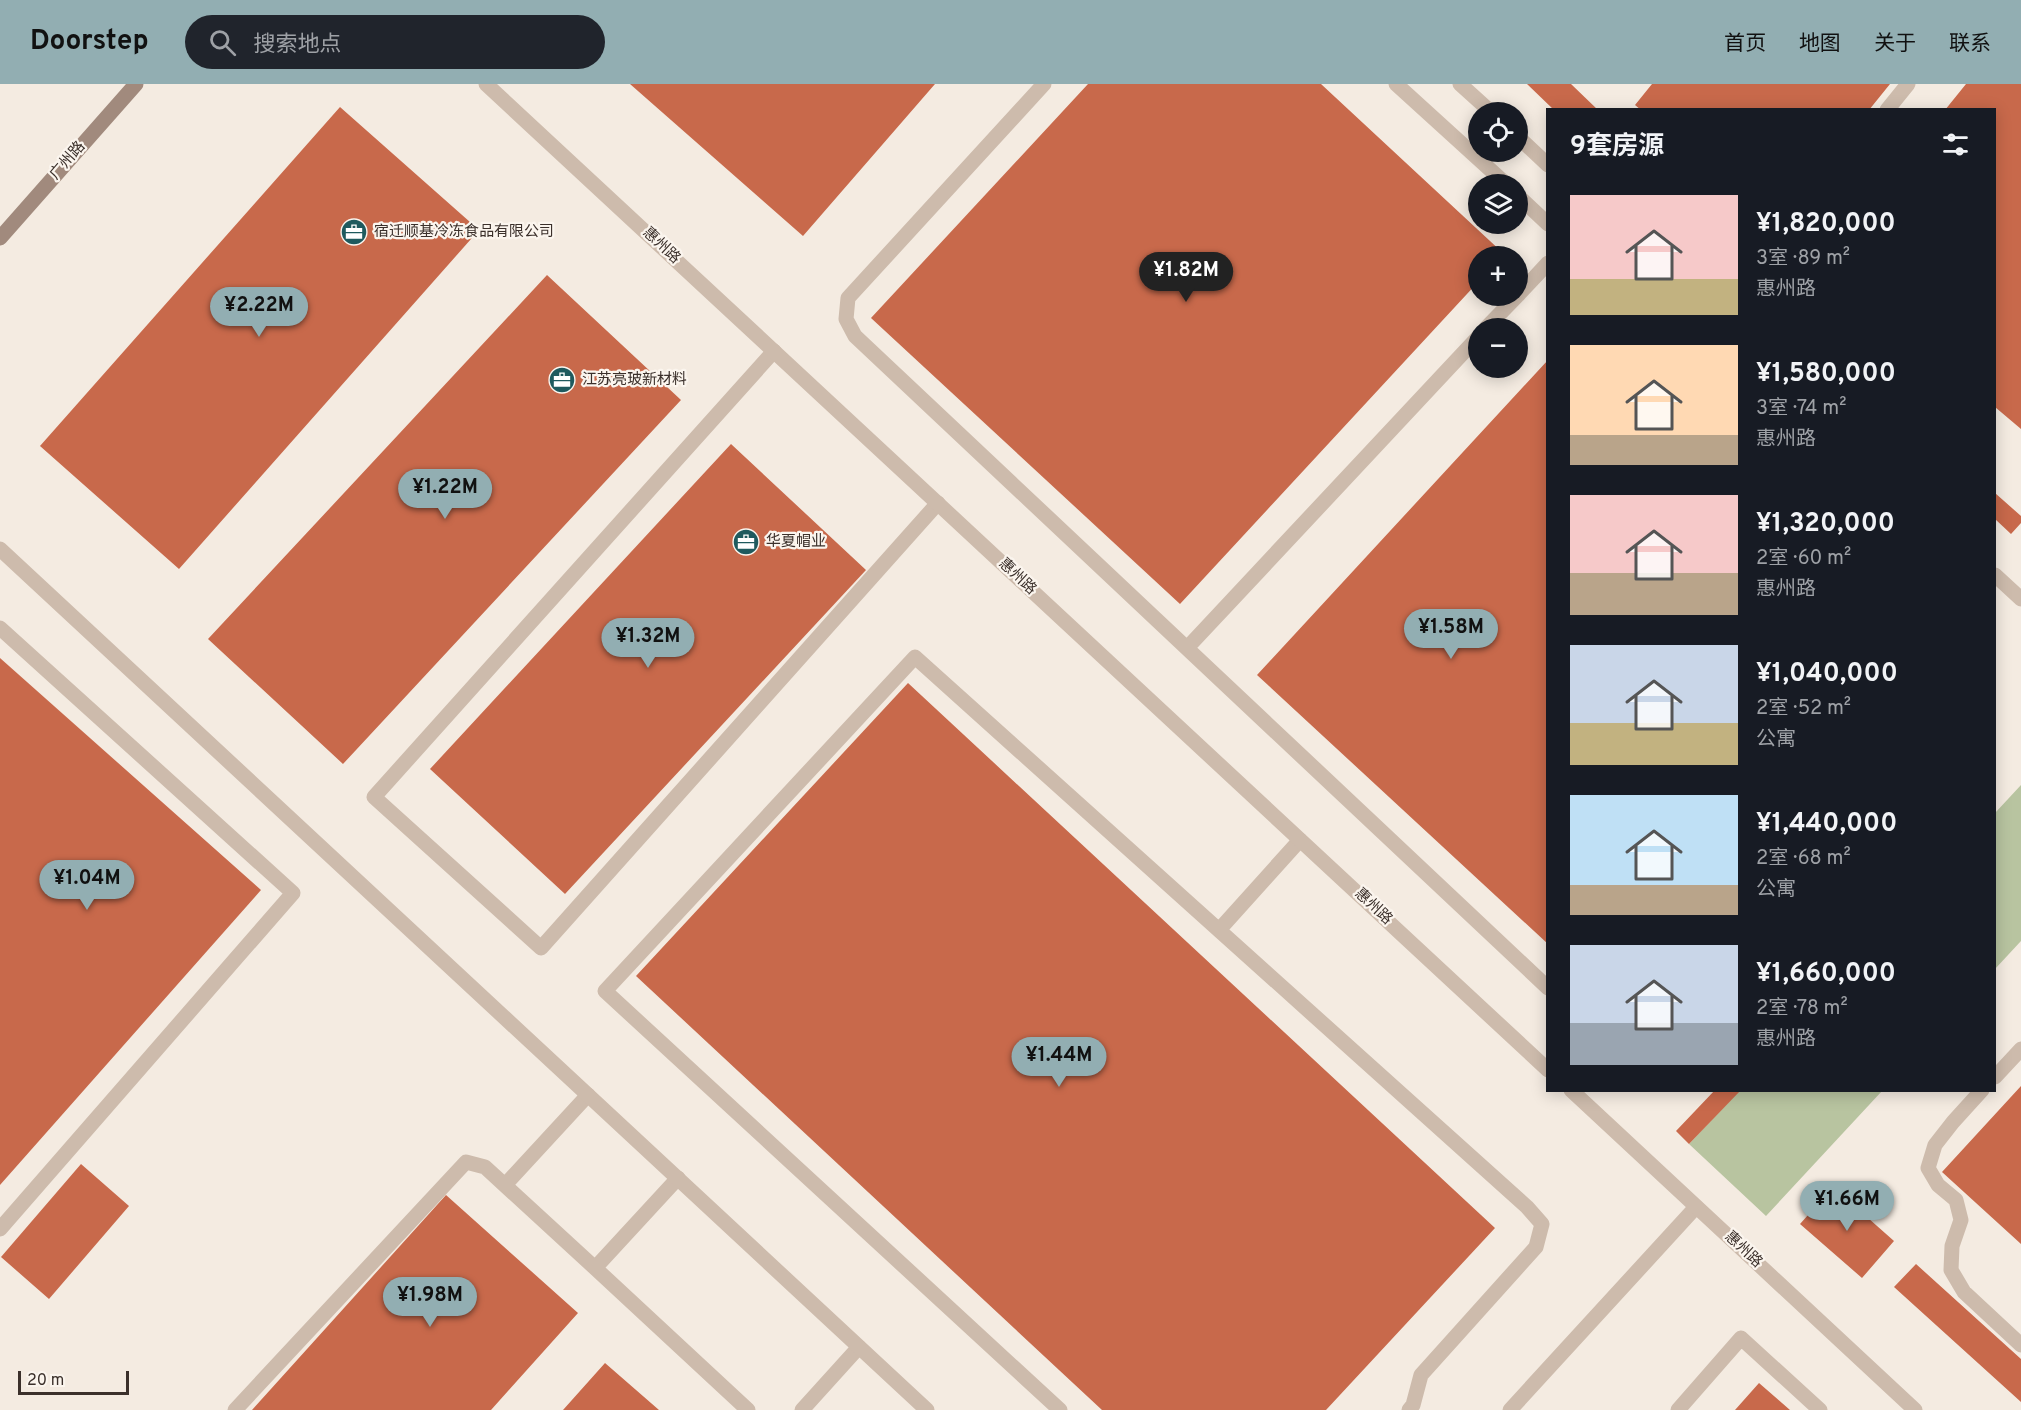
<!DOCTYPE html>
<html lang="zh">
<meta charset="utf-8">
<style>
body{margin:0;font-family:Overpass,"Noto Sans SC",sans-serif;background:#20242c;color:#f1f3f6;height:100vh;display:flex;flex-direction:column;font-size:22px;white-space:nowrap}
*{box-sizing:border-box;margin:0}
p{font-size:20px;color:#9ea1a6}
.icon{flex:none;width:33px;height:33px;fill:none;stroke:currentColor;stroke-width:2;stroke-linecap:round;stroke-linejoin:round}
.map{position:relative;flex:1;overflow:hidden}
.side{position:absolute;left:1546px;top:24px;width:450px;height:984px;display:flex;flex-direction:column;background:#171b24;border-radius:0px;box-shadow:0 3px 15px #0003}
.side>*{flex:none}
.tools{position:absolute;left:1468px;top:18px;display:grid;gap:12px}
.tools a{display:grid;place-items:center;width:60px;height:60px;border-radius:50%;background:#171b24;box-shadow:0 3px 15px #0003;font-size:30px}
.scale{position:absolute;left:18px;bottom:15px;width:111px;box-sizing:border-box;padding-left:6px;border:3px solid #3b302b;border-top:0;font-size:16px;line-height:21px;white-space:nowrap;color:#3b302b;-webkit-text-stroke:4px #fbf5ee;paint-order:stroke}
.price{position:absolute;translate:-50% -51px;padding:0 14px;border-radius:21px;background:#92aeb2;color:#111;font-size:20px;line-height:39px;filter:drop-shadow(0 2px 3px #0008)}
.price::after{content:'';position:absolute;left:50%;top:36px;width:18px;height:14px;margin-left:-9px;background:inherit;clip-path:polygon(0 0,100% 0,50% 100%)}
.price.active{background:#222;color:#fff}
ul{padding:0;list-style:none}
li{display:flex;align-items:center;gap:18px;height:150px;padding:0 24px}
li span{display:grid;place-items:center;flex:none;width:168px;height:120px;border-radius:0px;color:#555}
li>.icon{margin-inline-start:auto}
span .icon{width:72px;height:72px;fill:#fffc;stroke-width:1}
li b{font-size:26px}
h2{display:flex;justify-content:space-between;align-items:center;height:72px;padding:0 24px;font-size:26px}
header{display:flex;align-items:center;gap:36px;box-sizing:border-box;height:84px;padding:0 30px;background:#92aeb2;color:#111}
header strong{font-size:28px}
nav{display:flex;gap:33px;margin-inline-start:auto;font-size:21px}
.search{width:420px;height:54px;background:#20242c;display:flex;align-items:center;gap:15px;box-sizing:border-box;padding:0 21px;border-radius:33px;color:#9ea1a6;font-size:22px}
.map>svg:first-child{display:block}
</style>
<header>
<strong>Doorstep</strong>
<div class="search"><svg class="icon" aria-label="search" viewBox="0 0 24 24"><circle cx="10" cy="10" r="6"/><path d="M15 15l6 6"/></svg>搜索地点</div>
<nav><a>首页</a><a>地图</a><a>关于</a><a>联系</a></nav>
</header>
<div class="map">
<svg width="2021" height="1326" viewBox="0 0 2021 1326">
<rect width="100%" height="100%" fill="#f4ebe1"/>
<path fill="#b8c4a0" d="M2021,701v156l-26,28v-156z
M1739,1007h143l-116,125 -77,-72z"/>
<path fill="#c8694b" d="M630,0h305l-132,152z
M1088,0h233l183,170 -2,2h-23v25l-299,323 -309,-286z
M1527,0h44l27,26h-44z
M1652,0h238l-21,26h-228l-6,-5z
M1966,0h55v345l-26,-22v-297h-50z
M340,23l139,123 -300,339 -139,-123z
M547,191l134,125 -338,364 -135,-125z
M1548,276v584l-291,-269z
M731,360l135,126 -301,324 -135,-125z
M1995,409l26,23v7l-10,11 -16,-15z
M0,574l261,232 -261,295z
M908,599l587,545 -169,182h-224l-466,-434z
M2021,1002v158l-79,-72z
M1715,1006h26l-52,54 -13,-13z
M81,1080l48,42 -80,93 -48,-42z
M1833,1103l61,54 -32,37 -62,-54z
M446,1111l132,118 -87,97h-239z
M1916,1180l105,95v43l-127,-115z
M605,1279l54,47h-96z
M1759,1299l31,27h-55z"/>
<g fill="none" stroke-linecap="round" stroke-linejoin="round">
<path stroke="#cdbbac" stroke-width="15" d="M1044,0l-196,214 -2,21 9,17 693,652
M1396,0l110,100
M1887,26l21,-26
M1518,112l30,28
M1518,211l30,-32
M1486,244l31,-32
M774,267l-400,446 167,151 397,-445
M0,544l293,265 -293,336
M1187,564l292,-312
M1219,846l81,-90
M1995,993l26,-28
M1982,1006l-29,32 -18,23 -7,23 10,17 18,15 5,20 -9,26 -1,24 13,22 57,53
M505,1101l83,-90
M595,1184l153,142
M235,1326l231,-248 19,5 110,101 83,-90
M802,1326l57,-63
M1060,1326l-455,-419 310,-334 612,550 15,17 -6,23 -115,128 -8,30 -4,5
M1510,1326l186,-203
M1678,1326l63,-72 79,72"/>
<path stroke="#cdbbac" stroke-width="15" d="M486,0l1062,986
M1460,0l31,28
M1518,53l30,28
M0,465l927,861
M1995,491l26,24
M1571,1006l344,320"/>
<path stroke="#a18a7d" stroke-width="15" d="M0,154l136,-154"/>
</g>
<defs>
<symbol id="office-disc" viewBox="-11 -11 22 22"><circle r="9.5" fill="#1f5a5e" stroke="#fbf5ee"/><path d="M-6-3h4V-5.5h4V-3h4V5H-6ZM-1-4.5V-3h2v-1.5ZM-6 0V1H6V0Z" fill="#fff"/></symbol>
</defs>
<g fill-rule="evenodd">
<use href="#office-disc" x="339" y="133" width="30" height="30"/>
<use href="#office-disc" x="547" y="281" width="30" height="30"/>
<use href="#office-disc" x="731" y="443" width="30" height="30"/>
</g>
<g text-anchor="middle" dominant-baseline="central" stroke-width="4.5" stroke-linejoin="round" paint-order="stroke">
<g font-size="15" fill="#3b302b" stroke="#fbf5ee">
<text transform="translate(68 77) rotate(-49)">广州路</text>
<text transform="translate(661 162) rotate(43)">惠州路</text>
<text transform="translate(1017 493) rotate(43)">惠州路</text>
<text transform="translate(1373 823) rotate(43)">惠州路</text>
<text transform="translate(1743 1166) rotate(43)">惠州路</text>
</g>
<g font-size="15" fill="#3b302b" stroke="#fbf5ee" text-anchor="start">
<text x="374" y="148">宿迁顺基冷冻食品有限公司</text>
<text x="582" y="296">江苏亮玻新材料</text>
<text x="766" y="458">华夏帽业</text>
</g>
</g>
</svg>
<div class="tools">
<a><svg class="icon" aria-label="locate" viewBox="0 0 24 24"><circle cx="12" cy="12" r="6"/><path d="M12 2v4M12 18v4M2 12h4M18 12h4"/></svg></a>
<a><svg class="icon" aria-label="layers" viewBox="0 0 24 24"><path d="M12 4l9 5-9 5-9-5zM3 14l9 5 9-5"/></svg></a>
<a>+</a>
<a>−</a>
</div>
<div class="scale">20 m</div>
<b class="price active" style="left:1186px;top:219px">¥1.82M</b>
<b class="price" style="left:259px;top:254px">¥2.22M</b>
<b class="price" style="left:445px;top:436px">¥1.22M</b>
<b class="price" style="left:1451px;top:576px">¥1.58M</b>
<b class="price" style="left:648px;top:585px">¥1.32M</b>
<b class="price" style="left:87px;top:827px">¥1.04M</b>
<b class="price" style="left:1059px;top:1004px">¥1.44M</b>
<b class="price" style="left:1847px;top:1148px">¥1.66M</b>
<b class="price" style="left:430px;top:1244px">¥1.98M</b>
<section class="side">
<h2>9套房源<svg class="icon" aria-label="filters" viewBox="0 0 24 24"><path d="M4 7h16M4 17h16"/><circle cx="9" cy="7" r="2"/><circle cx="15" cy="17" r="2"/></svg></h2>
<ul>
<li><span style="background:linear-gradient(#f6c9c9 70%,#c2b280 0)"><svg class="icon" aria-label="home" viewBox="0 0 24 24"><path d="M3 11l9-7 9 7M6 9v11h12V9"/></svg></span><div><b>¥1,820,000</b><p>3室 · 89 m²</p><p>惠州路</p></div></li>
<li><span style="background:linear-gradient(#ffd9b3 75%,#b9a48a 0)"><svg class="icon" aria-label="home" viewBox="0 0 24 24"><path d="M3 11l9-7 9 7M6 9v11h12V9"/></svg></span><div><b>¥1,580,000</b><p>3室 · 74 m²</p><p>惠州路</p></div></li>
<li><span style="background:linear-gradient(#f6c9c9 65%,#b9a48a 0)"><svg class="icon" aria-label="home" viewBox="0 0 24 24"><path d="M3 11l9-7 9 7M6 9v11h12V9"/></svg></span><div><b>¥1,320,000</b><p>2室 · 60 m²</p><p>惠州路</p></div></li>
<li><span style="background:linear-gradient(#c9d6e8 65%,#c2b280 0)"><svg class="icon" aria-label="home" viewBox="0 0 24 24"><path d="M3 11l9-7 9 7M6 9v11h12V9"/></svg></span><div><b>¥1,040,000</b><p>2室 · 52 m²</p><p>公寓</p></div></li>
<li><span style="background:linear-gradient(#bfe0f5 75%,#b9a48a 0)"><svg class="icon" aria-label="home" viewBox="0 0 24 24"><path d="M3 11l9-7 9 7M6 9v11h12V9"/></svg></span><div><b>¥1,440,000</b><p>2室 · 68 m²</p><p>公寓</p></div></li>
<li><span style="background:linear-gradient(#c9d6e8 65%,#9aa5b1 0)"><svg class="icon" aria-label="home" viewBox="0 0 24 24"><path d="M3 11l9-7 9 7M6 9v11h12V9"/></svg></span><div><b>¥1,660,000</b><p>2室 · 78 m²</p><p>惠州路</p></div></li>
</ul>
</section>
</div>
